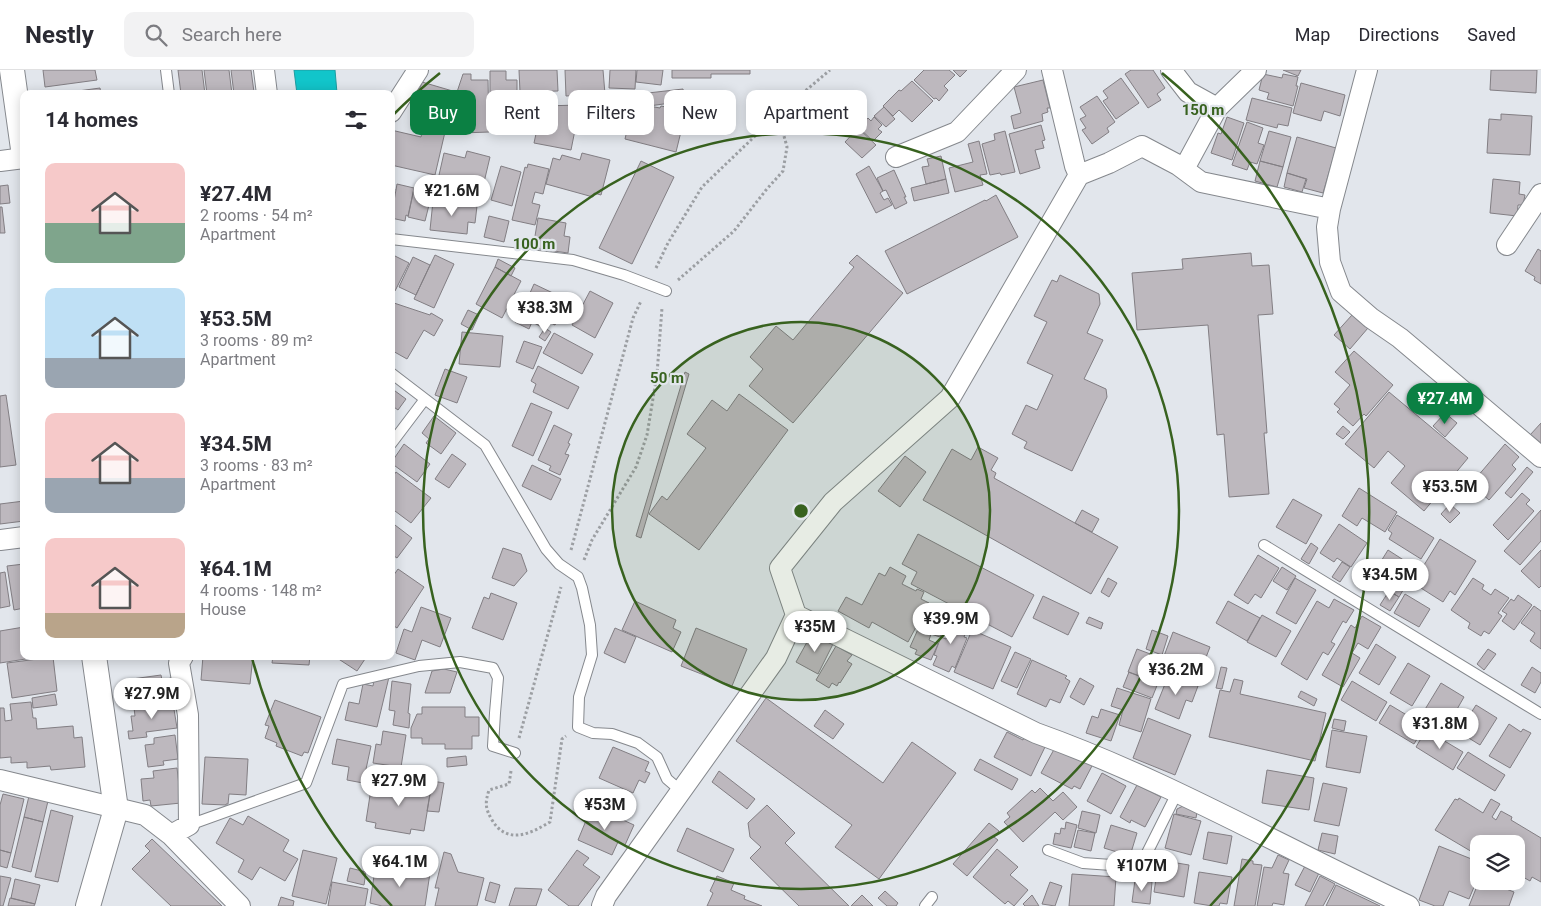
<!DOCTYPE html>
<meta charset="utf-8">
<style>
body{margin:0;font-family:Roboto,sans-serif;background:#f2f2f3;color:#2b2b33;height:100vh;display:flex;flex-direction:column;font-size:19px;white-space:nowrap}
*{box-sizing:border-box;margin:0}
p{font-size:16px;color:#7c7c81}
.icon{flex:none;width:28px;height:28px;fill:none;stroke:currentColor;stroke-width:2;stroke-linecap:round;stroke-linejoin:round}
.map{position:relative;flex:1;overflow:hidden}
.panel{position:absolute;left:20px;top:20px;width:375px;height:570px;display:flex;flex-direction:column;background:#fff;border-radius:10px;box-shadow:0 2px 12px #0003}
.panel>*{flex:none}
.banner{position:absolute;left:410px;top:20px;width:475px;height:45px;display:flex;gap:10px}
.controls{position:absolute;left:1470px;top:765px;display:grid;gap:10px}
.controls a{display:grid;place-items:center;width:55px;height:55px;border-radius:10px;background:#fff;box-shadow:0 2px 12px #0003;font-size:25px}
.price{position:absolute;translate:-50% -42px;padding:0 11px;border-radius:18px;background:#fff;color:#222;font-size:16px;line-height:32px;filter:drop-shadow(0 1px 2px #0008)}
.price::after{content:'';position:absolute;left:50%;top:30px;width:15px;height:11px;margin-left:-8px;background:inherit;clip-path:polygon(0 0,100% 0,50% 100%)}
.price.on{background:#0b8043;color:#fff}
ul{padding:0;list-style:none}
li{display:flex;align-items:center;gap:15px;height:125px;padding:0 25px}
li span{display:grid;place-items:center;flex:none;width:140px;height:100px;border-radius:10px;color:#555}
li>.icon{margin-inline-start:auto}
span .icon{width:60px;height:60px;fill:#fffc;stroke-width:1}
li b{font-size:21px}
h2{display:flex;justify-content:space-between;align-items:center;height:60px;padding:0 25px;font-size:21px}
.pill{padding:0 18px;border-radius:10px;background:#fff;box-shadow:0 2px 12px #0003;font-size:18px;line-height:45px}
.pill.on{background:#0b8043;color:#fff}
header{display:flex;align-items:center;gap:30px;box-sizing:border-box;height:70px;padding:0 25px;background:#fff;border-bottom:1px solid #e1e1e2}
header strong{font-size:24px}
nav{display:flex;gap:28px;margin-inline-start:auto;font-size:18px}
.search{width:350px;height:45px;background:#f2f2f3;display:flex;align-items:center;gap:12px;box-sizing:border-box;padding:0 18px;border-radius:10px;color:#7c7c81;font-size:19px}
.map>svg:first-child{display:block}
</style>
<header>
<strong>Nestly</strong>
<div class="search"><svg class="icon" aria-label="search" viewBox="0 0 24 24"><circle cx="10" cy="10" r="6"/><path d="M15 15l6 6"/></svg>Search here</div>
<nav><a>Map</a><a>Directions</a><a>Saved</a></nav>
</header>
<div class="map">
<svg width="1541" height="836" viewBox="0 0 1541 836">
<rect width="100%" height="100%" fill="#e2e6ec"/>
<path fill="#12c5ca" stroke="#1f9ca0" d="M294,0h41l2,23 -40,1z"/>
<path fill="#bdb8be" stroke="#827e83" d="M43,0h52l2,10 -52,7z
M178,0h24l3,24h-24z
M204,0h25l3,24h-25z
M231,0h20l3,22 -20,2z
M519,0h38l1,21 -38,1z
M565,0h38l2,24 -39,2z
M610,0h26l-1,19 -26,-1z
M637,0h26l-2,15 -25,-3z
M672,0h78v4h-39v4h-39z
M924,0h25l6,5 -11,11 4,4 -9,11 -3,-3 -2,1 -20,-19z
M953,0h14l-7,7z
M1131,0h22l12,18 -8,6 4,6 -13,8 -23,-34z
M1283,0h18l-3,6z
M1491,0h46l-1,23 -46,-3z
M490,1h16v9h11v27l-27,1z
M463,4h8v6h17l1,52 -28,1v-20h-5v-18z
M1263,4l19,4 1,-4 15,3 -2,9h2l-5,20 -26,-7 2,-6 -10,-3z
M1121,8l18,25 -23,16 -13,-18 5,-3 -5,-7z
M1043,10l7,28h-3l1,4 -6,2 1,7 -29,8 -3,-13 10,-3 -7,-26z
M912,11l21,20 -21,21 -13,-12 -6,6 -10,-10 16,-16 2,1z
M422,12l34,10 -6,21 -8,-2 -2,8 -13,-4v4l-16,-4z
M1301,13l44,12 -5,21 -16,-5 -3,10 -28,-8z
M100,18l1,6h-45z
M683,19l2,12 -36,5 -1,-13z
M646,23l-1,12 -14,-2v-8z
M1097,26l18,26 -8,6 2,4 -17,12 -10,-14 4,-2 -6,-9 6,-3 -6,-9z
M616,28l14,4 -5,14 -13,-3z
M1252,28l40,10 -4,18 -10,-2 -1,4 -31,-8z
M580,35l-9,45 -37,-7 8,-37z
M633,35l15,4 1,-3 11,2 1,-2 25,5 -10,41 -51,-13z
M884,37l11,12 -9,8 -12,-11z
M1501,44l31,2 -2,39 -43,-2 2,-34 12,1z
M874,47l8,8 -4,4 4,3 -9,9 -14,-13 9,-10 3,3z
M1227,47l17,6 -12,37 -21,-7 7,-20 3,1z
M1247,52l16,6 -5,15 6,2 -7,19 -7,-2 -3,8 -15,-5z
M1041,55l4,15 -3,1 2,7 -9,2 5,18 -20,6 -11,-40z
M423,57l22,5 -10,43 -44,-10 3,-15 -3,-1v-19l30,7z
M858,58l18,17 -14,13 -17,-16z
M1005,61l10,41 -14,3 -1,-2 -10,2 -8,-31 13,-4 -1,-6z
M1269,61l22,6 -8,30 -23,-6z
M1297,67l39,11 -13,45 -19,-5 3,-9 -20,-6z
M979,71l8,33 -7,1 3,10 -28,7 -6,-24 24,-6 -5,-18z
M467,81l23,6 -9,38 -44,-11 7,-31 21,5z
M582,83l28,7 -9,35 -7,-2 -1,4 -47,-13 7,-26 7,2 2,-5 18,5z
M941,86l5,23 -20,5 -4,-17 7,-1 -2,-7z
M641,91l33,16 -42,87 -33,-16z
M1260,91l23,6 -6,20 -22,-6z
M528,94l21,5 -6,25 -8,-2 -3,11 8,2 -5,20 -23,-5 13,-53 2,1z
M501,96l20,6 -9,34 -21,-6z
M869,96l14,25 -3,2 4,7 4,-2 4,7 -16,8 -20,-39z
M894,100l12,27h-2l3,6 -12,6 -9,-19 -3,1 -6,-13z
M1287,103l19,6 -4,13 -18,-5z
M946,109l3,14 -35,8 -3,-13z
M1493,109l27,3 -1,12 6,1 -2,10h-5l-1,11 -27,-3z
M397,114l17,4 -6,28 -2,-1 -1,6 -14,-3z
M8,115l2,18 -10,1v-18z
M391,118l4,1 -4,17z
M414,119l18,4 -7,28 -17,-4z
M996,125l22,42 -111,57 -22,-43 100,-51 1,1z
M433,131l44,5 -2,17 -7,-1 -1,12 -37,-4z
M0,137h2l3,26h-5z
M489,146l20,5 -5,21 -20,-5z
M538,148l28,5 -2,13 6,1 -2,16 -35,-5z
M1538,179l3,2v33l-7,-4 1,-3 -10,-6z
M1251,183l1,13 17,-1 4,49 -15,1 9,118h-3l5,61 -40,3 -5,-63 -7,1 -9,-110 -71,5 -5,-57 51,-4 -1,-10z
M391,184l18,9 -14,28 -4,-2z
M435,185l19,9 -20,44 -20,-9z
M857,185l46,38 -110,130 -44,-37 14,-17 -13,-12 26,-31 17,14 61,-73 -5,-4z
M413,187l17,8 -14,30 -17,-8z
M498,189l17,9 -4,8 -16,-9z
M495,197l26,14 -19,37 -26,-14z
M1060,205l39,19 1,10 -13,29 16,7 -19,39 22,10 1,8 -35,74 -48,-23 3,-6 -15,-8 14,-29 11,5 16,-35 -26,-12 20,-41 -13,-6 18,-36 5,2z
M534,214l21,10 -5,9 -20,-10z
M590,221l23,12 -18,35 -23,-13z
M530,223l32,17 -7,15 -8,-4 -3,7 -12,-6 -3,7 -14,-7z
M559,224l9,4 -6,9 -8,-4z
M391,232l39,13 1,-2 12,7 -9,16 -10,-6 -17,29 -16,-9z
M468,240l11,5 -7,15 -11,-6z
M1352,245l16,13 -18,21 -16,-14z
M545,258l6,4 -6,9 -6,-4z
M462,262l41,4 -3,31 -41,-3z
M554,263l39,21 -11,20 -39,-21z
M524,271l18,6 -9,22 -17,-7z
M1354,281l39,34 -27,31 -2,-2 -11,12 -16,-14 3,-3 -6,-5 16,-19 -15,-13z
M538,296l41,21 -11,22 -35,-17 3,-8 -5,-3z
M445,299l22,8 -10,26 -22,-8z
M685,302l4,2 -48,164 -5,-2z
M391,318l15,11 -8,11 -7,-5z
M1389,322l79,66 -44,53 -33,-28 14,-17 -17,-15 -14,17 -29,-24z
M739,324l49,36 -89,120 -50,-36 13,-18 5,4 39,-52 -19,-14 25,-34 15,11z
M6,325l10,70 -16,2v-71z
M531,333l21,9 -19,44 -21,-10z
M1445,343l12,10 -12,14 -12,-11z
M434,346l22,17 -15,21 -15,-11 3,-4 -7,-6z
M1541,353v22l-11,-10z
M554,355l18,9 -4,9 2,1 -5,10 4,1 -9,20 -11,-5 2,-4 -13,-6z
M1343,356l7,6 -7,7 -7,-5z
M404,374l26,20 -13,18 -26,-19z
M1505,374l14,13 -7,8 4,4 -27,31 -18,-16z
M978,377l20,11 -7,12 5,3 -2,5 124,69 -27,47 -168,-94 29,-51 19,11z
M452,384l14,10 -17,24 -14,-9z
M905,386l21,16 -26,35 -22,-16z
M532,395l29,14 -10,21 -29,-14z
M1527,397l6,5 -22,26 -6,-5z
M396,402l35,26 -20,25 -20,-15v-29z
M1359,418l38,24 -12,20 -23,-14 -5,8 -15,-10z
M1522,423l8,7 -4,4 8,7 -26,29 -15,-15z
M1293,429l29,16 -16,29 -30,-17z
M24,431v20l-24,3v-20z
M1450,434l10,9 -10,10 -9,-9z
M1082,440l17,9 -7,13 -17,-9z
M1541,440v31l-21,24 -16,-14z
M1397,445l37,23 -13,21 -32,-20 3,-6 -4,-3z
M391,452l21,16 -15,20 -6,-4z
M1339,454l28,19 -16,24 -14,-9 -3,4 -14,-9z
M918,464l116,61 -22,42 -101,-53 6,-12 -15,-8z
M1440,469l36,22 -21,34 -5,-4 -7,11 -30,-19z
M1311,473l7,5 -9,16 -8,-5z
M503,478l18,6 6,17 -13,15 -22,-8z
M1388,480l28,18 -17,29 -29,-18z
M1541,480v36l-2,2 -18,-17z
M1258,485l21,13 -18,30 -6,-4 -7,10 -14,-9z
M1342,492l8,5 -10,15 -8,-5z
M24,494v44l-10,2 -7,-44z
M890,497l16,9 -4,8 14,7 1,-2 7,3 -3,7 8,4 -21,39 -36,-20 -3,6 -31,-17 8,-14 16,8 17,-32 6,3z
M1282,497l14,9 -9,14 -14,-9z
M398,499l26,18 -27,41 -6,-4v-45z
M5,502l5,34 -10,2v-35z
M1108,508l9,5 -8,14 -8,-5z
M1295,508l21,12 -20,34 -20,-11z
M1473,508l11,7 -2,4 9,6 4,-6 14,9 -11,15 4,3 -13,18 -5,-3 -3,5 -13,-8 2,-5 -19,-13z
M1389,521l10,6 -9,14 -10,-6z
M491,523l26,10 -14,37 -31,-12 12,-31 5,2z
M1405,524l25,15 -11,18 -25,-14z
M1518,525l14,10 -18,25 -12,-9 5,-7 -5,-3 9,-12 3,2z
M1043,526l36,17 -11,22 -35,-17z
M1334,529l20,11 -8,13 -3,-2 -12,21 4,2 -7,11 -5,-3 -16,28 -26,-16 36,-63 12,7z
M635,531l41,19 -3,8 8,4 -9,20 -50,-22z
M1228,531l32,17 -13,23 -31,-18z
M1534,536l7,5v38l-11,-8 5,-8 -14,-10z
M421,537l30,11 -11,29 -18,-7 -7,20 -19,-7 8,-24 8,3z
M928,537l19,8 -3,6 3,2 -7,14 -9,-3 -2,6 9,4 -7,16 -16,-6 2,-4 -7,-3z
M1262,545l29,16 -15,26 -29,-15z
M951,546l18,7 -5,14 3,1 -12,30 -3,-2 -3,6 -16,-7 4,-9 -3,-1 7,-18 5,2 3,-5 -5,-3z
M1362,546l19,11 -13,22 -10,-6 -6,10 8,5 -17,29 -21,-12 29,-50 4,3z
M1089,547l14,6 -2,6 -15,-6z
M24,557v29h21l-45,7v-32z
M615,558l21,9 -11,26 -21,-10z
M696,558l51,21 -15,37 -51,-20z
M972,560l39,17 -18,42 -39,-17z
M1152,560l16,6 -6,19 -16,-6z
M1173,562l37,15 -12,31 -37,-14z
M812,563l21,11 -15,30 -22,-12z
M1376,574l20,13 -17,28 -20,-12z
M836,576l16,9 -5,6 5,3 -12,19 -1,-1 -2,4 -5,-3 -3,5 -13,-8z
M1137,579l24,9 -3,8 6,2 -6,15 -30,-11z
M1488,579l8,5 -12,16 -7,-6z
M1015,582l16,7 -14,29 -16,-7z
M203,586h50l-3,28 -49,-4z
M273,586h37l-1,9 -37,-2z
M338,586h29l-10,15 -20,-13z
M53,587l4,34 -45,7 -5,-35z
M1032,590l35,16 -2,2 5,3 -10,22 -10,-4 -4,8 -29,-13z
M1408,593l22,13 -18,30 -22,-13z
M1221,597l6,1 -5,21 -6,-1z
M1532,597l9,6v9l-6,11 -14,-8z
M444,599l13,3 -7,21h-25l7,-22z
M1129,602l29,11 -6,15 -29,-11z
M1169,604l29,12 -6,16 -6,-2 -7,19 -24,-10z
M161,605l1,5 9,-2 3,20 -14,2 -1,-4 -35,5 -2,-16 11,-1 -1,-5z
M389,607l-12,50 -32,-7 4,-18 10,2 4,-20 10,2 1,-6z
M1080,608l14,8 -10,19 -14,-8z
M1234,609l9,2 -3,13 86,19 -11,48 -106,-24 11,-47 10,2z
M392,611l19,3 -3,29 2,1 -1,14 -16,-3 2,-14 -6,-1z
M1352,611l35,21 -11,19 -35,-21z
M1441,613l23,14 -16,28 -24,-14z
M1117,618l34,11 -10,33 -22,-7 4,-15 -12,-4z
M1301,621l16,8 -3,7 -16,-9z
M55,624l2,11 -24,3 -1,-10z
M766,628l117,85 29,-41 44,31 -77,106 -44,-32 17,-22 -116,-84z
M275,630l46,17 -13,36 -4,-1 -2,4 -26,-10 1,-3 -12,-5 4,-12 -4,-1z
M31,632l2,16h3l1,11 36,-3 1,12 8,-1 3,30 -34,3 -1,-4 -23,2v-6l-16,1v-6l-11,1v-50h4l1,13 7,-1 -2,-16z
M173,633l4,25 -31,4 1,5 -18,2 -1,-8h5l-2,-15h4l-1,-8z
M1390,635l35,21 -11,18 -35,-21z
M1476,635l21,13 -17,27 -21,-13z
M422,637h43v10h14v19h-7v13h-27v-5h-23v-6h-11v-10l6,-14h5z
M1101,639l19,6 -9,26 -25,-8 6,-17 6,2z
M825,640l19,14 -11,15 -19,-13z
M1148,648l43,17 -16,40 -42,-17z
M1334,649l12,2 -2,10 -12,-3z
M1509,654l12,8 2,-3 8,4 -21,35 -21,-12z
M1332,660l35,6 -7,37 -34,-6z
M1426,660l37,22 -10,18 -37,-23z
M383,661l23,4 -7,45 -9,-2 3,-12 -20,-3 3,-19 5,1z
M1007,662l16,8 1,-3 21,10 -14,29 -37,-19z
M175,665l3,24 -15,2 1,4 -16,2 -3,-22 9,-1v-6z
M337,669l34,7 -8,37 -16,-3 2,-13 -17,-3z
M1057,674l36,20 -13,25 -6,-3 -2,3 -31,-16z
M613,677l36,15 -4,9 5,2 -5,10 -6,-3 -6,13 -34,-15z
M1468,682l37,23 -10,16 -38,-23z
M466,686l1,9 -20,2v-9z
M205,687l43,2 -2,36 -17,-1 -1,10h-2v1l-24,-1z
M980,689l38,20 -6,11 -38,-20z
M177,698l4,35 -30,3 -1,-6 -7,1 -2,-22 13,-1 -1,-7z
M1267,700l47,8 -5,32 -47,-7z
M719,701l36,28 -8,10 -35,-27z
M1102,703l24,13 -15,28 -24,-13z
M403,706l41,7 -5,29 -12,-1 4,-23 -29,-4z
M377,710l54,8 -7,43 -13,-2 -1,5 -35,-6 1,-5 -10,-2 5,-32 4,1z
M1323,713l24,5 -8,38 -25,-5z
M1137,715l24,12 -16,30 -14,-7 -1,3 -10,-6z
M1040,718l13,13 10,-9 14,15 -14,13 -8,-8 -32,30 -19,-20 6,-5 -3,-4 25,-23 3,3z
M3,724l21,5 -13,54 -11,-3v-45z
M29,726l19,5 -5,21 -19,-5z
M1459,728l24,15 8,-14 9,5 -8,13 4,3 5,-9 11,6 -1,3 30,18v44l-9,-5 -2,4 -14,-8v-29h-37v12l-44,-26 20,-31 3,1z
M767,735l28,28 -10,10 64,63h-50l-49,-48 11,-11 -11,-10 -2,-14z
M592,736l42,19 -9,20 -7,-3 -6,13 -34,-15z
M1183,736l14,6 -1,6 -20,-4 1,-5z
M51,740l22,6 -15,66 -23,-5z
M1082,741l18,4 -4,18 -18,-5z
M1174,744l27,7 -10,34 -26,-7z
M248,746l41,24 -6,11 15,8 -13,22 -25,-14 -8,13 -14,-8 6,-12 -28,-17 14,-25 13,7z
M24,747l19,5 -12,50 -19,-5z
M1066,752l11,3 -6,23 -18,-4 2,-11 5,1 1,-6 4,1z
M989,753l10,8 -5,6 4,3 -31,36 -14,-12z
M1111,755l26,8 -7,23 -26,-8z
M687,758l47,21 -11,23 -46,-21z
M1078,760l17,3 -4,18 -17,-4z
M1208,762l24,4 -5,28 -24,-5z
M1322,763l16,3 -3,18 -17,-4z
M152,769l70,67h-51l-39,-37 18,-18 -5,-5z
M1439,776l40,16v13l-10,24 -20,-8 -6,15h-8l-16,-6z
M997,779l21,18 -8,8 18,15 -14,16 -6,-5 -3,3 -32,-27z
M0,780l11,3 -4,15 -7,-2z
M303,780l34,8 -11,46 -34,-8z
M577,780l12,8 -6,7 17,12 -22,29h-9l-21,-16z
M444,782l7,2 7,18 26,6 -7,28h-42l4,-18h-4z
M368,784l25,3 -1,10 -25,-2z
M1278,785l11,5 -6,13 6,1 -5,31 -11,-2 -1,3h-15l7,-39 8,1z
M1242,789l11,2v3l9,1 -7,41h-21z
M1159,790l30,5 -5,32 -30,-5z
M1305,796l14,7 -9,19 -15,-7z
M380,797l50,6 -5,33h-43l-12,-3 4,-27h5z
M350,798l16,4 -2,13 -17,-4z
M1199,802l33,5 -5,27 -7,-1 -1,3h-7l-18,-3z
M1072,804l44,3 -2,29h-45z
M0,806l11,2 -8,28h-3z
M717,806l17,7 -3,7 14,6 -1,3 18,7h-55l6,-13 -3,-2z
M1320,806l15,8 -12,22h-18z
M15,809l25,6 -5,19 -24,-6z
M1135,810l17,2 -2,22 -18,-2z
M1479,811h25l-3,6 13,5 -5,14h-40z
M332,812l36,7 -3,17h-37z
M490,812l10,3 -5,18 -10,-3z
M1050,812l12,4 -7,20 -13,-2z
M1336,815l44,21h-54z
M515,818l27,1 -6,17h-27z
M885,821l13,12 -2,3h-9l-9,-8z
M862,825l11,11h-22z
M1032,825l7,11h-14l-2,-2z
M281,827l13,4 -1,5h-15z
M10,828l25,6 -1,2h-26z"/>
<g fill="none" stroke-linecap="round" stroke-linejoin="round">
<defs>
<path id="service" d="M166,0l3,24
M391,169l182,21 51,15 42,16
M391,303l94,72 61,104 13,15 19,13 4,11 8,37 2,30 -13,42 -1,30 15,6 19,1 26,9 19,14 10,22 14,12
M391,374l34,-45
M1264,475l277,169
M189,755l117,-42 37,-99 76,-18 41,-4 33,6 5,10 -3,35 -2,33 22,7
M1048,780l35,13 57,4 37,-74
M925,836l7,-9"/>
<path id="minor" d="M264,0l3,24
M1052,0l23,96 4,9
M1171,0l17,22 29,16
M1367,0l-37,139 -3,18 3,35 11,30 30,26 29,20 141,119
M391,42l27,-42
M896,87l61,-25 59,-62
M0,91l24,-3
M1184,99l33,-61 39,-38
M1507,175l34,-51
M0,470l24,-3
M796,545l240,118c129,46 249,116 373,173
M0,710l145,35 26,20 69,71
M171,765l18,-10 -1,-110 -9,-52 4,-7
M602,836l4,-10 170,-238 20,-43 -16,-47 53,-66 117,-104 129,-223 30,-12 33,-17 36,19 23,17 129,27"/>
<path id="tertiary" d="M12,0l12,86
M88,836l28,-97 -22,-153"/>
</defs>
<use href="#service" stroke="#85888d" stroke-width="12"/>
<use href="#minor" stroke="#85888d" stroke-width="22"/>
<use href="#tertiary" stroke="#85888d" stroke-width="26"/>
<path stroke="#9c9fa3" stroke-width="3" stroke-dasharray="2.5 2.5" stroke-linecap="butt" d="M656,198l12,-25 34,-56 76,-73 52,-44
M678,210l56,-49 32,-41 17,-19 4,-24 -9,-33
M571,480l62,-232 8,-17
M584,490l8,-20 44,-73 11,-32 10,-61 5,-66
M519,668l42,-151
M511,701l-2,13 -20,6c-4,13 -4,18 3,30 15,25 38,14 58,2l12,-83 4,-3"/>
<use href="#service" stroke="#fff" stroke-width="10"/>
<use href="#minor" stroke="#fff" stroke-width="20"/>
<use href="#tertiary" stroke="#fff" stroke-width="24"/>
</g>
<circle cx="801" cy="441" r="189" fill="#38621f" fill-opacity=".12"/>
<g fill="none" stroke="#38621f" stroke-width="2.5">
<circle cx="801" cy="441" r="189"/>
<circle cx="801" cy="441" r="378"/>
<path d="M392 836A568 568 0 0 1 252 588M392 46A568 568 0 0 1 440 3M1162 3A568 568 0 0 1 1210 836"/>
</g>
<circle cx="801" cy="441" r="8" fill="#38621f" stroke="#e2e6ec" stroke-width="2.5"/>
<g font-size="15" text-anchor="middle" font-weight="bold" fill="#38621f" stroke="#e2e6ec" stroke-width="4.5" stroke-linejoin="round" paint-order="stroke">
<text x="1203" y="45">150 m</text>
<text x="534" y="179">100 m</text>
<text x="667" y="313">50 m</text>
</g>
</svg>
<div class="controls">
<a><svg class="icon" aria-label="layers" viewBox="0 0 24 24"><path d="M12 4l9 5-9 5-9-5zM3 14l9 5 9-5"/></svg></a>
</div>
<b class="price" style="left:452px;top:147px">¥21.6M</b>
<b class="price" style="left:545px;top:264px">¥38.3M</b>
<b class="price on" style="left:1445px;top:355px">¥27.4M</b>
<b class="price" style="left:1450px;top:443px">¥53.5M</b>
<b class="price" style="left:1390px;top:531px">¥34.5M</b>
<b class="price" style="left:951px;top:575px">¥39.9M</b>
<b class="price" style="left:815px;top:583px">¥35M</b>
<b class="price" style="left:1176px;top:626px">¥36.2M</b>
<b class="price" style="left:152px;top:650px">¥27.9M</b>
<b class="price" style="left:1440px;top:680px">¥31.8M</b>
<b class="price" style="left:399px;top:737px">¥27.9M</b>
<b class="price" style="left:605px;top:761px">¥53M</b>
<b class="price" style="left:400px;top:818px">¥64.1M</b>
<b class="price" style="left:1142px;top:822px">¥107M</b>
<div class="banner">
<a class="pill on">Buy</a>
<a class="pill">Rent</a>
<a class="pill">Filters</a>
<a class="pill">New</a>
<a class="pill">Apartment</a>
</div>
<section class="panel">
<h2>14 homes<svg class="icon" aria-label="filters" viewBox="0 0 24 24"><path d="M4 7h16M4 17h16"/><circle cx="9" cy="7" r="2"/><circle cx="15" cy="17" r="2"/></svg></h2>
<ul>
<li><span style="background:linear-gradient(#f6c9c9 60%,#7fa58c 0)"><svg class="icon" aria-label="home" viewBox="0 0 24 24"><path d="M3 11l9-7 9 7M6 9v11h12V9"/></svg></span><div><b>¥27.4M</b><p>2 rooms · 54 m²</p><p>Apartment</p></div></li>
<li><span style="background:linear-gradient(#bfe0f5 70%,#9aa5b1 0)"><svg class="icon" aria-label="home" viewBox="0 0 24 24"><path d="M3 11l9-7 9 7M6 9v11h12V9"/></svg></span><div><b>¥53.5M</b><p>3 rooms · 89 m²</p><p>Apartment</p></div></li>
<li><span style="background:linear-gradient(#f6c9c9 65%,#9aa5b1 0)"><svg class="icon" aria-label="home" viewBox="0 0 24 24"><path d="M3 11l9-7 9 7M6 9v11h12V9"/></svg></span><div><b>¥34.5M</b><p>3 rooms · 83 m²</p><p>Apartment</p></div></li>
<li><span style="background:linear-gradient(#f6c9c9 75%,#b9a48a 0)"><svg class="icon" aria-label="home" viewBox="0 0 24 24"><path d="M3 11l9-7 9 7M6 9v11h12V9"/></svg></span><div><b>¥64.1M</b><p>4 rooms · 148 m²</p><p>House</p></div></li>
</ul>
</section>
</div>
